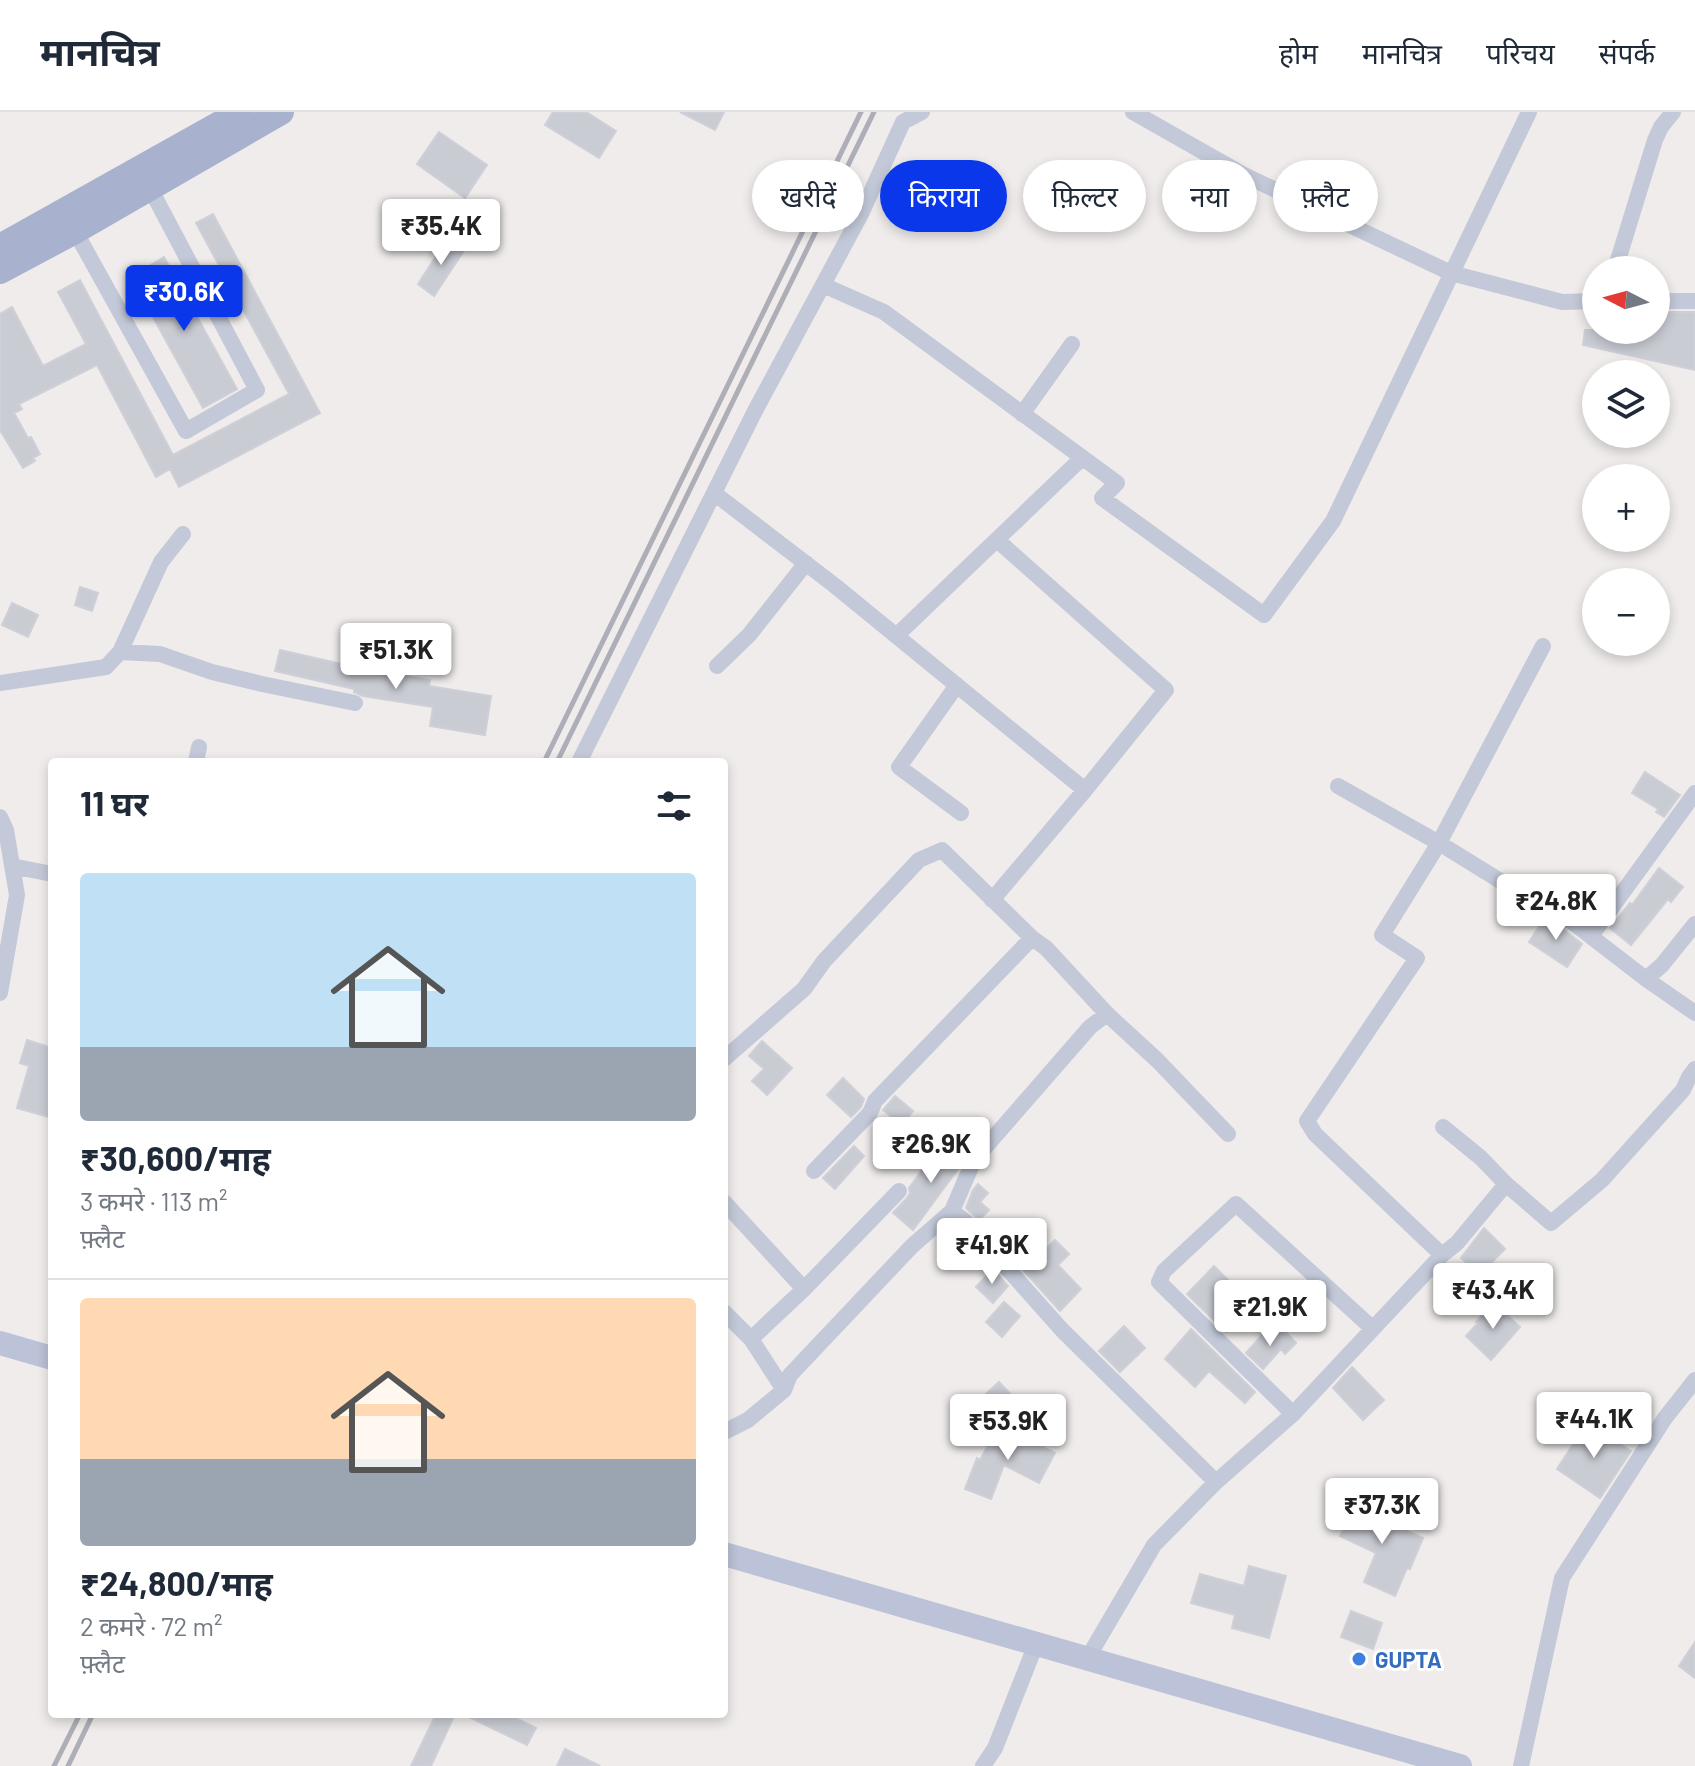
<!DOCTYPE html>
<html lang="hi">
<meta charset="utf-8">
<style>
body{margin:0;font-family:Barlow,"Noto Sans Devanagari",sans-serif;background:#f2f2f3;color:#1f2937;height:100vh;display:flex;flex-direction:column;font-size:30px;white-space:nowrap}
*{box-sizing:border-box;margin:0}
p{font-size:26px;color:#747a83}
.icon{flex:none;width:44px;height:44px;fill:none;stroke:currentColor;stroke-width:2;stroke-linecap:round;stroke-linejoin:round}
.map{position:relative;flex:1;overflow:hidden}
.panel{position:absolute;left:48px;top:646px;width:680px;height:960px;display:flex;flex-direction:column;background:#fff;border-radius:8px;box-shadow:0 4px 12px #0003}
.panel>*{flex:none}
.hud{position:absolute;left:752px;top:48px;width:760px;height:72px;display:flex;gap:16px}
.needle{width:52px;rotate:276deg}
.controls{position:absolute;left:1582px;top:144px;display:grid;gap:16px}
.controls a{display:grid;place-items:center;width:88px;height:88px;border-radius:50%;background:#fff;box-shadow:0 4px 12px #0003;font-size:40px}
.price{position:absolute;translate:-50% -68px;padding:0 18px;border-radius:8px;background:#fff;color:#222;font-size:26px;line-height:52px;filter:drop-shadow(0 2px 4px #0008)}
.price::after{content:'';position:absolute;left:50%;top:48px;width:24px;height:18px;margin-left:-12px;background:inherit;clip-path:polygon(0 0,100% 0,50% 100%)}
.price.on{background:#0a37e9;color:#fff}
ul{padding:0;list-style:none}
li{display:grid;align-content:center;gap:16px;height:424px;padding:0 32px}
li+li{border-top:2px solid #e0e1e3}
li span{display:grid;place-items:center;height:248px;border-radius:8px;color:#555}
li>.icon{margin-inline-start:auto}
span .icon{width:144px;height:144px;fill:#fffc;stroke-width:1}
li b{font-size:34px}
h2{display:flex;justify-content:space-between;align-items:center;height:96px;padding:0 32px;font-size:34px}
.tag{padding:0 28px;border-radius:36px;background:#fff;box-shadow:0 4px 12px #0003;font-size:28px;line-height:72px}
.tag.on{background:#0a37e9;color:#fff}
header{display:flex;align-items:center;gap:48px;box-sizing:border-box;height:112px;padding:0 40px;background:#fff;border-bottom:2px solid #e0e1e3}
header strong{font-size:38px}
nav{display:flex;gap:44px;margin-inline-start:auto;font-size:28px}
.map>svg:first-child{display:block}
</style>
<header>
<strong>मानचित्र</strong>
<nav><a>होम</a><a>मानचित्र</a><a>परिचय</a><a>संपर्क</a></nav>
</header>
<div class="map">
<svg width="1695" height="1654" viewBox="0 0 1695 1654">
<rect width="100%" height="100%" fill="#efeceb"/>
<path fill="#caccd4" stroke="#cfcfd8" stroke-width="2" d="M553,0h33l30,19 -17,27 -54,-33z
M680,0h44l-9,18z
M439,20l48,33 -22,33 -48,-34z
M213,102l107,199 -141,74 -9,-18 -14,8 -59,-112 -78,39 3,5 -8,4 14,25 3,-1 9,17 -7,4 2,3 -12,7 -23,-38v-116l12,-7 31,59 43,-22 -28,-52 22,-12 93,175 116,-61 -93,-171z
M448,126l17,11 -31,47 -16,-12z
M164,145l73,132 -34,19 -72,-131z
M1656,200h39v58l-112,-25 2,-15h71z
M80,475l18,6 -6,18 -17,-6z
M12,491l26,12 -10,22 -26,-12z
M280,538l79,18 71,12 -1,6 62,10 -6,39 -55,-9 3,-19 -70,-11 -9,-4v-3l-79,-18z
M1645,660l35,23 -16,22 -8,-5 2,-3 -26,-16z
M1659,756l24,19 -12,15 -3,-3 -37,46 -21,-17 20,-25 2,2z
M1546,804l36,28 -15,23 -38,-25z
M27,928l25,8v70l-35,-10 12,-42 -9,-3z
M762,929l30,27 -25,27 -15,-14 12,-12 -15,-13z
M843,966l21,21 -3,8 -10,10 -24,-22z
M895,984l18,15 -11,14 -19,-15z
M953,1027l15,11 -10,19 -45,61 -20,-17 14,-15 3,-5 -1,-5 14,-19 4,4z
M854,1034l10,10 -29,33 -12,-11z
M978,1072l10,9 -8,9 9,8 -10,10 -13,-12 7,-18z
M1484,1116l21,21 -26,26 -18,-17z
M1055,1128l14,14 -11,11 23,24 -21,22 -36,-40z
M1214,1154l39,39 -27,27 -39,-38z
M993,1157l15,17 -15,17 -17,-16z
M1004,1190l16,14 -18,21 -16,-15z
M1494,1191l26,24 -29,33 -25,-24 12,-13 -2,-1z
M1124,1214l21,22 -25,24 -21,-21z
M1282,1216l14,15 -11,11 -4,-5 -18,20 -17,-16 16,-18 6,6z
M1191,1217l64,63 -10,11 -36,-32 -14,16 -30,-28z
M1352,1255l32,33 -21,20 -30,-32z
M999,1270l18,19 -26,24 -18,-19z
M1587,1311l44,28 -31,47 -43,-29z
M998,1315l31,18 2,-4 24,12 -16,30 -35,-18 -13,34 -26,-10 12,-31 3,2z
M1358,1386l28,13 -4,9 41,18 -13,31 -3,-1 -12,28 -31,-14 12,-29 -36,-17z
M1249,1454l37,10 -17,62 -37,-10 3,-13 -44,-12 9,-29 44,12z
M1351,1499l31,12 -9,26 -32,-12z
M1695,1530v36l-16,-12z
M436,1602h19l-24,52h-20z
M463,1602h44l29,14 -9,17z
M565,1637l35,17h-43z"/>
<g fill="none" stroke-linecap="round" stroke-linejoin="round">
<path stroke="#c3c9d8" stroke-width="16" d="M1133,0l111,63 207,98 111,29 34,-1
M75,119l111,200 71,-41 -107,-202
M1615,158l40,-130 6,-13 12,-15
M823,173l61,27 233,171 -15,15 162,117 69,-94 196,-409
M1656,189h39
M1022,302l50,-70
M714,381l120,92 251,205 -93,110
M997,428l169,150 -81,100
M896,524l186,-178
M120,540l40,2 52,18 50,12 93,19
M717,554l32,-31 57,-72
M0,571l106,-16 14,-15 41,-90 22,-28
M957,573l-58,82 62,46
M196,650l3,-15
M579,650l177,-353 105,-195 42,-92 19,-10
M1338,674l101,57 76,47 39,18 92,71 49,34
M0,705l6,13 11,65 -17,98
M12,754l40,8
M1591,824l104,-143
M1646,867l16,-14 33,-41
M724,947l80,-70 20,-28 95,-101 23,-10 90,88 14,10 61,66 50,46 71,74
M1443,1015l38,31 25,26 45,39 51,-43 81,-90 6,-13 6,-8
M814,1059l56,-58 5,-12 157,-163
M724,1090l80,87
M952,1099l13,10 97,109 154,152
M1442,1143l-127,-121 -8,-13 110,-163 -35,-23 57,-92 104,-197
M724,1200l27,27 33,51 6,-15 122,-129 40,-35 22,-51 116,-133 17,-13
M751,1227l53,-50 95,-98
M1293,1302l-134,-132 5,-11 72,-67 136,124
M724,1320l24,-12 36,-30
M1087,1547l67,-114 62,-63 77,-68 149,-159 15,-12 49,-59
M983,1654l12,-18 41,-104
M1521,1654l41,-188 103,-160 30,-38"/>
<path stroke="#bcc2d7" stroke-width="24" d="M0,1231l52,15
M724,1442l736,212"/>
<path stroke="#a8b2ce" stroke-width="26" d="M0,135l241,-135
M0,159l75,-40 206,-119"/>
<path stroke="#adaeb7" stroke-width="5" d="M544,650l317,-650
M557,650l317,-650
M54,1654l26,-52
M68,1654l25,-52"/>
</g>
<circle fill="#3f7fe0" stroke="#fff" stroke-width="3" cx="1359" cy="1547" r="8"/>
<g text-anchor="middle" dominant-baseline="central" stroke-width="6" stroke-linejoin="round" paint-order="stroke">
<g font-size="22" font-weight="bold" fill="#366cbe" stroke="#fff" text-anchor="start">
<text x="1375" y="1547">GUPTA</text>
</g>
</g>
</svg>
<div class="controls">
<a><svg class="needle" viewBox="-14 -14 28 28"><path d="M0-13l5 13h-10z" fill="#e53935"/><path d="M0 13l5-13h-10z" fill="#747a83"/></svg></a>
<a><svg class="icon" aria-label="layers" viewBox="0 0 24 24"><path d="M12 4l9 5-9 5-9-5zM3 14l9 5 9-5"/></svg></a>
<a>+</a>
<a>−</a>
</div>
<b class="price" style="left:441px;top:155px">₹35.4K</b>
<b class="price on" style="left:184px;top:221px">₹30.6K</b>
<b class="price" style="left:396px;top:579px">₹51.3K</b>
<b class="price" style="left:1556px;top:830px">₹24.8K</b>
<b class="price" style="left:931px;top:1073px">₹26.9K</b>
<b class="price" style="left:992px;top:1174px">₹41.9K</b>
<b class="price" style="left:1493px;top:1219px">₹43.4K</b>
<b class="price" style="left:1270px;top:1236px">₹21.9K</b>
<b class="price" style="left:1594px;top:1348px">₹44.1K</b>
<b class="price" style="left:1008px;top:1350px">₹53.9K</b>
<b class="price" style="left:1382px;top:1434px">₹37.3K</b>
<div class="hud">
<a class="tag">खरीदें</a>
<a class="tag on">किराया</a>
<a class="tag">फ़िल्टर</a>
<a class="tag">नया</a>
<a class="tag">फ़्लैट</a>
</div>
<section class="panel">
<h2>11 घर<svg class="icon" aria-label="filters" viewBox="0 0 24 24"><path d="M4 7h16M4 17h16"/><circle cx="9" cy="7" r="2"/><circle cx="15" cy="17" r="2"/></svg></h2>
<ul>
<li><span style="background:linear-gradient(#bfe0f5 70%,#9aa5b1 0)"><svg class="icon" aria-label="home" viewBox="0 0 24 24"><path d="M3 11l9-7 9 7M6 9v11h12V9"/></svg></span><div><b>₹30,600/माह</b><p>3 कमरे · 113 m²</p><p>फ़्लैट</p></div></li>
<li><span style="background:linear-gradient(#ffd9b3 65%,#9aa5b1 0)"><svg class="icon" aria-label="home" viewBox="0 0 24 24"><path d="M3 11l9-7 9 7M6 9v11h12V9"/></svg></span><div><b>₹24,800/माह</b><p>2 कमरे · 72 m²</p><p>फ़्लैट</p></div></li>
</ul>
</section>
</div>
